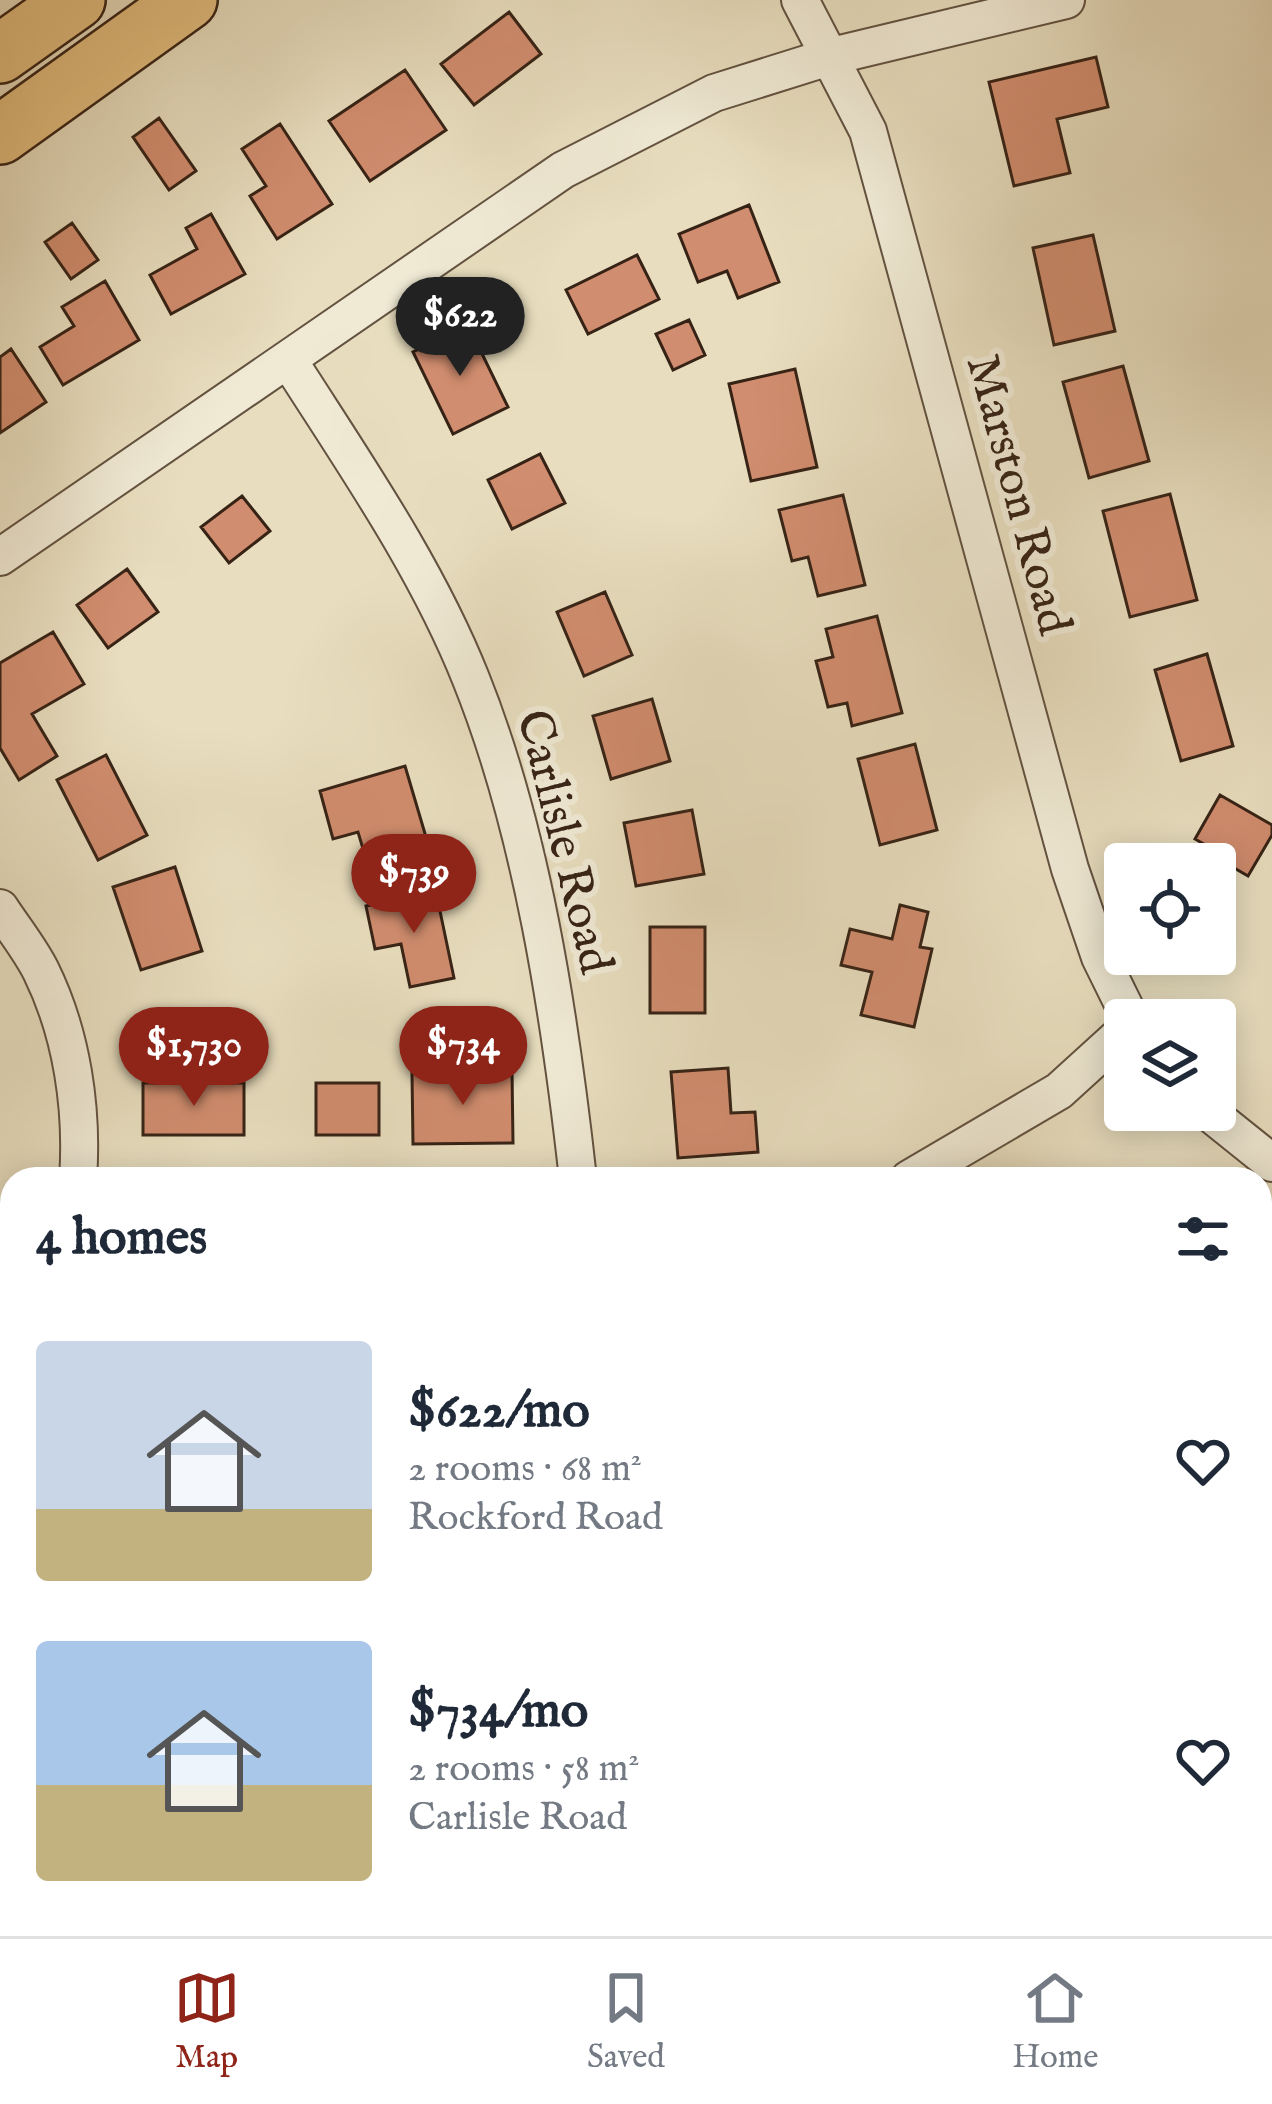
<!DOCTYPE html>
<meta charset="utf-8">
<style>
body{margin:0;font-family:"IM FELL English",serif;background:#f6f6f7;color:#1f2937;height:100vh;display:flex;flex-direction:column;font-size:45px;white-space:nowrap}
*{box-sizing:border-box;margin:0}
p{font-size:39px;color:#747a83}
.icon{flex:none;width:66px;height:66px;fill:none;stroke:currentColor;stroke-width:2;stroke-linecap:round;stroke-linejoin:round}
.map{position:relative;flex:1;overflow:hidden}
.panel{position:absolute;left:0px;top:1167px;width:1272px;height:771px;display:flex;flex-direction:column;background:#fff;border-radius:36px 36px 0 0;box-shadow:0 6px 30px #0003}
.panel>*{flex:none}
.controls{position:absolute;left:1104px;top:843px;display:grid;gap:24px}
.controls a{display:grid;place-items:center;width:132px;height:132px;border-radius:12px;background:#fff;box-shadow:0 6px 30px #0003;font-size:60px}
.price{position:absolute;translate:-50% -102px;padding:0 27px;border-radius:42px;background:#8f2418;color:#fff;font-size:39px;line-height:78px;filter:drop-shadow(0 3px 6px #0008)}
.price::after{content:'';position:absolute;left:50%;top:72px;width:36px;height:27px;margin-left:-18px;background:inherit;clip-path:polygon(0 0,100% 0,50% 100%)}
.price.selected{background:#222;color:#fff}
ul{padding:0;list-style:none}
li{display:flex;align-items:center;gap:36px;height:300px;padding:0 36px}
li span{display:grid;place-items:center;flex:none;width:336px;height:240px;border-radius:12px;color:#555}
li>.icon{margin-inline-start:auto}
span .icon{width:144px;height:144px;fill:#fffc;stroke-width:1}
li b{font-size:51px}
h2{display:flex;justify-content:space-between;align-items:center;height:144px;padding:0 36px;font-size:51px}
.menu{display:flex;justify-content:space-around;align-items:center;height:168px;border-top:3px solid #e0e1e3;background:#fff;font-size:33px;color:#747a83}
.menu a{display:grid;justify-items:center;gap:6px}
.menu .selected{color:#8f2418}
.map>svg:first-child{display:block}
</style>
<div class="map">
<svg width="1272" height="1936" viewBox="0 0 1272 1936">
<rect width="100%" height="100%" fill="#e8debf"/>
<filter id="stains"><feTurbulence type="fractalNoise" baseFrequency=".00167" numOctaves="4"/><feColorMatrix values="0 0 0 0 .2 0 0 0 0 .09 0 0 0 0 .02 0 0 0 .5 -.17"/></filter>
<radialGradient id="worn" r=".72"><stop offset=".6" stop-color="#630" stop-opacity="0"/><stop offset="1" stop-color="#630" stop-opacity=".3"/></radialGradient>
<path fill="#d18d6f" stroke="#372316" stroke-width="3" d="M509,12l32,42 -67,51 -33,-41z
M1096,57l12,50 -51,12 13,54 -56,13 -25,-104z
M405,70l41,60 -76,51 -41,-60z
M159,118l37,53 -27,19 -36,-53z
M280,124l52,80 -55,35 -27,-43 16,-10 -24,-37z
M749,205l30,77 -41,16 -11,-27 -29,11 -19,-48z
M211,214l34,60 -74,40 -21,-39 47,-26 -11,-21z
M72,223l26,37 -27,19 -26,-37z
M1093,235l22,96 -61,14 -21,-97z
M637,255l22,44 -71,35 -22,-44z
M105,281l34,59 -76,45 -23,-38 34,-21 -12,-19z
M689,320l16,35 -32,15 -17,-36z
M468,325l40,82 -55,27 -40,-82z
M11,349l35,53 -46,31v-76z
M1123,366l26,95 -60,17 -26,-96z
M795,369l22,98 -66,14 -22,-97z
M540,454l25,49 -53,26 -24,-49z
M1170,494l27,106 -67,17 -27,-106z
M843,495l22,90 -47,11 -10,-39 -16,4 -13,-51z
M242,496l28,35 -41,32 -28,-36z
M127,569l31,43 -50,36 -31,-43z
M605,592l27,63 -48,21 -27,-64z
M877,616l25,97 -50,13 -5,-23 -19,4 -12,-46 17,-4 -7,-28z
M53,632l31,52 -52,30 25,42 -38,24 -19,-32v-85z
M1207,654l26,92 -52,15 -26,-91z
M652,699l18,62 -59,18 -18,-63z
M915,744l22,86 -57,15 -22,-86z
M106,755l41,80 -49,25 -41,-80z
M405,766l26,88 -61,18 -12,-40 -25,7 -13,-48z
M1220,795l52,30v10l-24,41 -36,-21 2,-5 -19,-11z
M692,810l12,64 -68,12 -12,-63z
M175,867l27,84 -61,19 -28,-83z
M436,892l18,86 -44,9 -9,-43 -26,5 -9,-43z
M900,905l28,7 -8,35 12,2 -18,78 -53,-12 11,-43 -31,-7 9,-36 42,10z
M650,927h55v86h-55z
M728,1068l3,45 24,-1 3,40 -80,6 -7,-86z
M512,1071l1,72 -100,1 -1,-71z
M143,1083h101v52h-101z
M316,1083h63v52h-63z
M9,1315h3v61h-3z
M1260,1337l12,2v84l-12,-2z
M1272,1676v104l-12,-23v-74z
M9,1791h3v92h-4z
M1267,1822l5,1v113l-33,-1v-9h21v-37h6z
M970,1926h76v10h-76z"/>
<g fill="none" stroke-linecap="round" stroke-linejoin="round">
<defs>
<path id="street" d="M800,0l68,131 202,738 30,88 31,63
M289,361c65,102 137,205 182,318 61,152 89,337 107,500
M0,557l563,-387 151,-77 118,-37 234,-56
M0,908c13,20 30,41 41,63 31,63 42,138 37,208
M1206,1110l66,53
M909,1179l150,-88 66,-60
M0,1222l12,1
M302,1936l1,-10
M1141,1936l1,-10"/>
<path id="primary" d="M0,54l76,-54
M0,135l188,-135"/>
</defs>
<use href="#street" stroke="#635240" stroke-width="40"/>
<use href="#primary" stroke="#372316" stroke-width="62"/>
<use href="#street" stroke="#f0ead5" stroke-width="36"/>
<use href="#primary" stroke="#e4bf80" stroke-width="57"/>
</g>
<g text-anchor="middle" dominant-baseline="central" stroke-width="12" stroke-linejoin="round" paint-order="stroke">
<g font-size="48" fill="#372316" stroke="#f0ead5">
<text transform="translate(1017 495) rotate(75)">Marston Road</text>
<text transform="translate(563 842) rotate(76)">Carlisle Road</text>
</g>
</g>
<rect width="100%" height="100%" filter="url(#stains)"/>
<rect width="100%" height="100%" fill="url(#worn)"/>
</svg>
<div class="controls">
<a><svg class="icon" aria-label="locate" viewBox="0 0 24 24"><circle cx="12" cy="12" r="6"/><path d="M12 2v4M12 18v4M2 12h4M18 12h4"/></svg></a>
<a><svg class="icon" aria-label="layers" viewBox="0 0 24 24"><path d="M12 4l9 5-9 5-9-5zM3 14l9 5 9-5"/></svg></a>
</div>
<b class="price selected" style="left:460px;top:379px">$622</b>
<b class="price" style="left:414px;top:936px">$739</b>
<b class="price" style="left:463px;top:1108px">$734</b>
<b class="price" style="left:194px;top:1109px">$1,730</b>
<section class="panel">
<h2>4 homes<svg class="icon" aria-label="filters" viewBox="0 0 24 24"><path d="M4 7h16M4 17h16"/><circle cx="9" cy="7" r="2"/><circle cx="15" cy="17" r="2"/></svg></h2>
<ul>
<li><span style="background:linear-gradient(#c9d6e8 70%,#c2b280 0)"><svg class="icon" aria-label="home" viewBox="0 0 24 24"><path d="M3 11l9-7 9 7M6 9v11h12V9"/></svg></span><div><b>$622/mo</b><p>2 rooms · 68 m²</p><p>Rockford Road</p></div><svg class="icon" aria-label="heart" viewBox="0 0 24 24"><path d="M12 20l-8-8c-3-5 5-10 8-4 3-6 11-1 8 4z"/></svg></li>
<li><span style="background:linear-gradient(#a9c7e8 60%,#c2b280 0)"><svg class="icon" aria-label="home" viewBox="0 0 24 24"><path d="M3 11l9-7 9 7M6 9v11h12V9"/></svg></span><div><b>$734/mo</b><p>2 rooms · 58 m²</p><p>Carlisle Road</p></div><svg class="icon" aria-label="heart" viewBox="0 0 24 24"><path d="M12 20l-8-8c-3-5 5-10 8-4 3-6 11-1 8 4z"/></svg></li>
</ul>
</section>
</div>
<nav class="menu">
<a class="selected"><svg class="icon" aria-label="map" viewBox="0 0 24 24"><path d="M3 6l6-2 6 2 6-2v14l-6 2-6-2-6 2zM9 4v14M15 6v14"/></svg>Map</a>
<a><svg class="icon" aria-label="saved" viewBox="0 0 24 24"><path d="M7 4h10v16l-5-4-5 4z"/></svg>Saved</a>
<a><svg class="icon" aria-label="home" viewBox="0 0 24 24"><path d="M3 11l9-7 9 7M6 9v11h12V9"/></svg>Home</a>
</nav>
